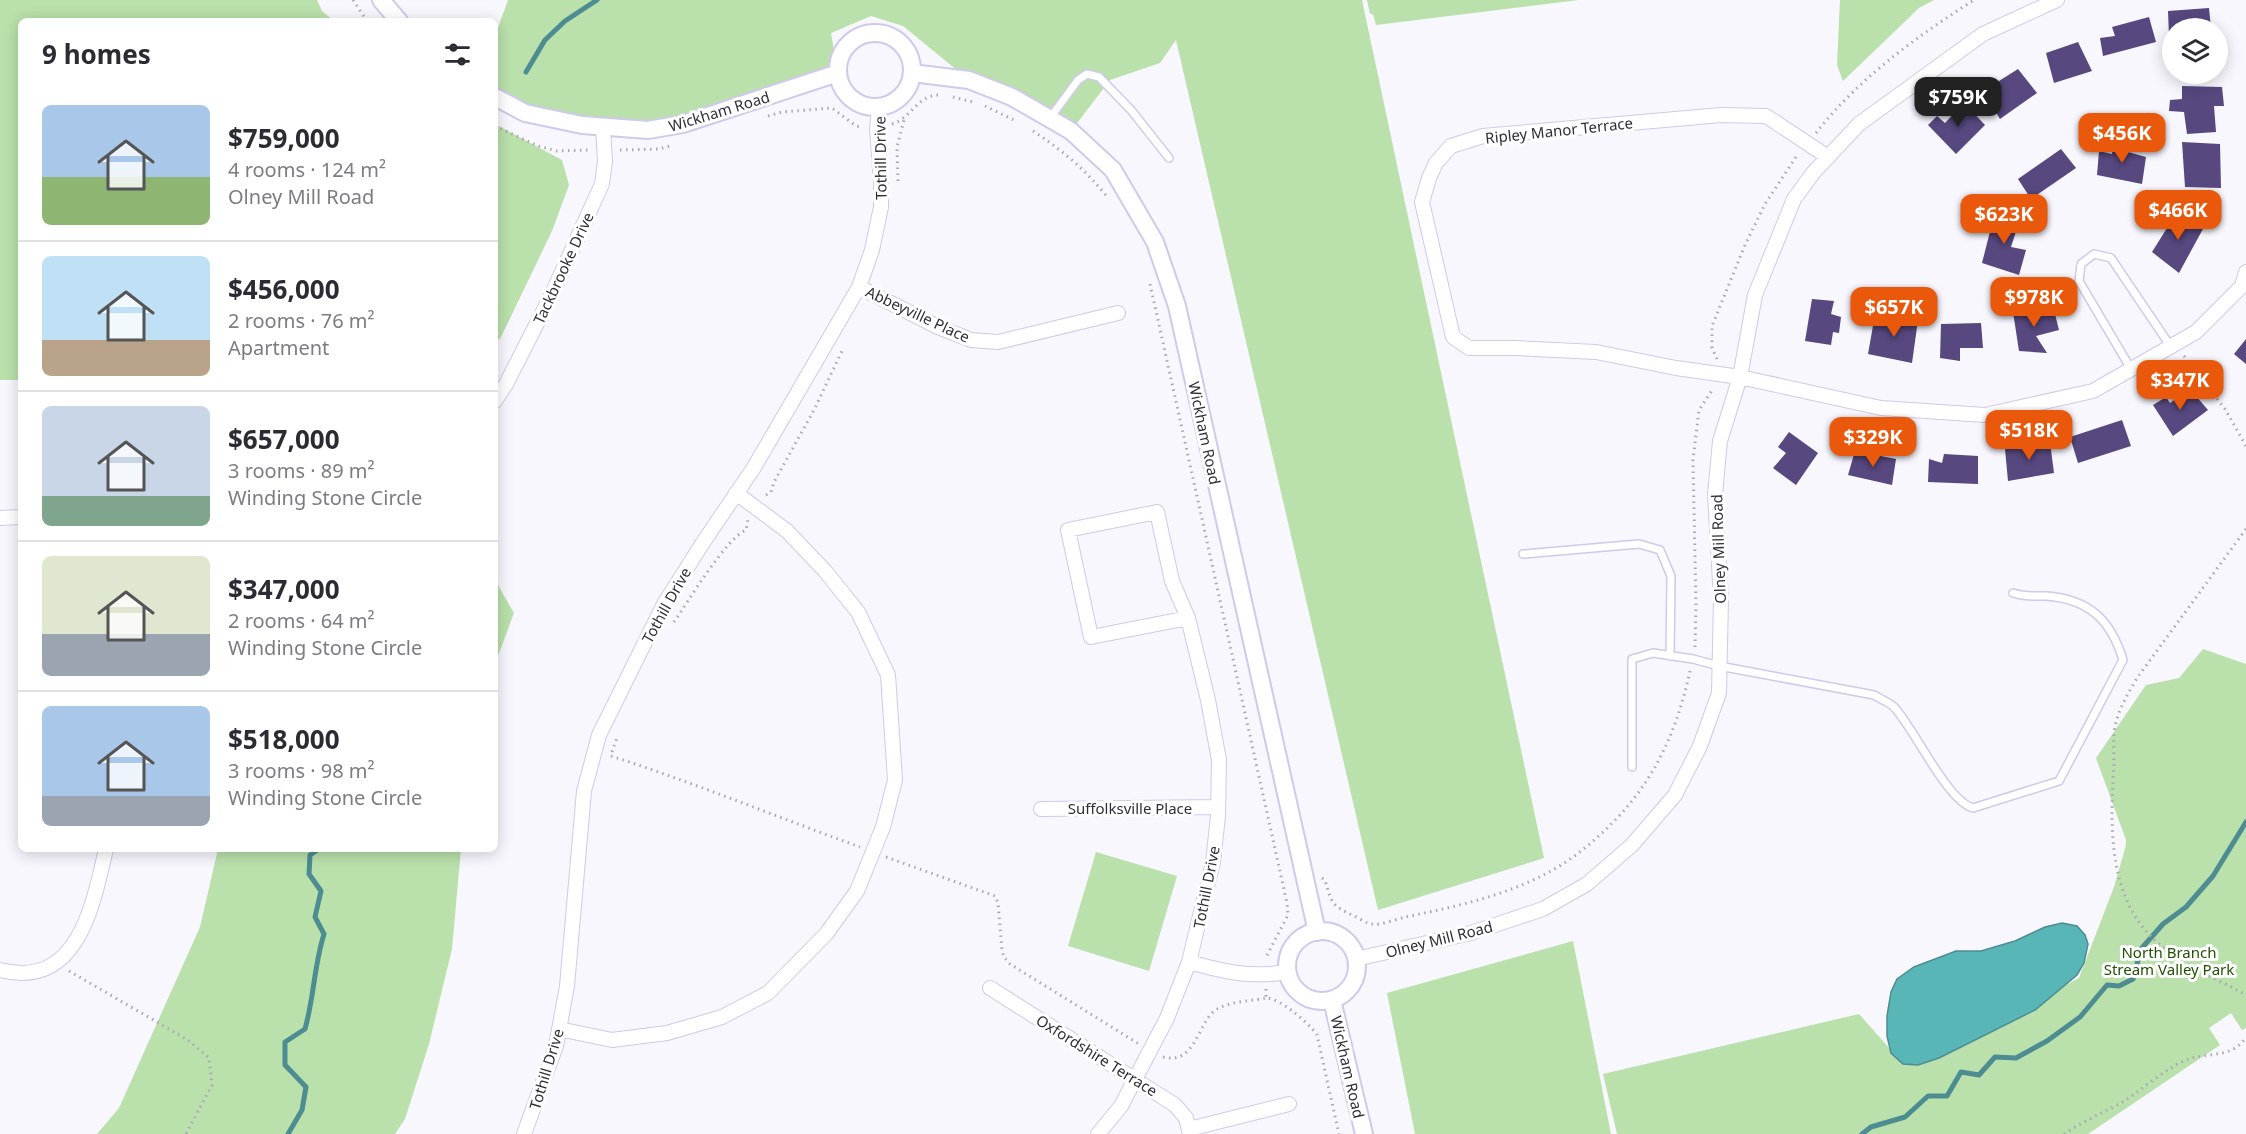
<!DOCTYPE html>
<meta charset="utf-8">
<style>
body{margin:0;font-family:"Noto Sans",sans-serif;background:#f2f2f3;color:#2b2b33;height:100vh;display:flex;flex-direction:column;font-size:22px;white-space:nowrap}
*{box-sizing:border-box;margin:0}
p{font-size:20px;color:#7c7c81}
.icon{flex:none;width:33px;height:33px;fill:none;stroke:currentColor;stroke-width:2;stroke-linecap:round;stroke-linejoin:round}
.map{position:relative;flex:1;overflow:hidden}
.panel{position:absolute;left:18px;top:18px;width:480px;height:834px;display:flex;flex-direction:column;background:#fff;border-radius:9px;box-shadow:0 3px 15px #0003}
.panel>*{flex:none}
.buttons{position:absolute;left:2162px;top:18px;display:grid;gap:12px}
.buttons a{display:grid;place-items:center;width:66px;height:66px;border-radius:50%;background:#fff;box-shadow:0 3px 15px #0003;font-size:30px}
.price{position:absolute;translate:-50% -51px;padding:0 14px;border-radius:12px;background:#ea580c;color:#fff;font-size:20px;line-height:39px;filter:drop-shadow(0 2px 3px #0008)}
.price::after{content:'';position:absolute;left:50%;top:36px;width:18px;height:14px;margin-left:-9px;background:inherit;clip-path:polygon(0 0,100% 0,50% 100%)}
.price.on{background:#222;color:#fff}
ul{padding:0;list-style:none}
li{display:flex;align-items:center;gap:18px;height:150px;padding:0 24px}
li+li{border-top:2px solid #e1e1e2}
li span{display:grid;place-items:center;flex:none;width:168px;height:120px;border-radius:9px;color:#555}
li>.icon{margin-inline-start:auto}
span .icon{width:72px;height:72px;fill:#fffc;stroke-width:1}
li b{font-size:26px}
h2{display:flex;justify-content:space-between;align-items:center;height:72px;padding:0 24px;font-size:26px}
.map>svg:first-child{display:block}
</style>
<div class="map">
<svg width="2246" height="1134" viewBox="0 0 2246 1134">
<rect width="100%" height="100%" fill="#f8f7fe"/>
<path fill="#bae0ab" d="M0,0h317l5,11 12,10h-313v359h-21z
M508,0h854l182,858 -166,52 -202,-870 -16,23 -50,17 -39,51 -102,-51 -66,-54 -32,-10 -40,17 7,40 -155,51 -80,4 -108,-31v-61z
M1367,0h212l-203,25 -3,-11h-3z
M1840,0h94l-15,8 -76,73 -6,-16z
M495,124l67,36 7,25 -17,46 -51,106 -6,7z
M495,580l19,33 -19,51z
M2203,649l43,15v364l-4,2 -11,-17 -22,15 11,17 -132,89h-471l-14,-60 256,-60 32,36 36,10 152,-82 35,-91 12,-42v-5l-30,-82 50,-73 33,-7z
M218,849h243l-9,100 -23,95 -24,75 -10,15h-298l22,-26 81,-181z
M1096,852l81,24 -28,95 -81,-25z
M1573,941l38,193h-196l-28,-141z"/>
<path fill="#59b6b7" stroke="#4d8d92" stroke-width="1.5" d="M2062,923l15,3 8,9 3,9 -4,19 -7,12 -42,35 -96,48 -21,7 -15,-1 -12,-11 -4,-17v-20l4,-24 6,-13 17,-12 42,-16h25l34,-10 30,-14z"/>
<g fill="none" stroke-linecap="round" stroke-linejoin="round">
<path stroke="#4d8d92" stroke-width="5" d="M526,72l19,-32 20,-19 32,-21
M288,1134l14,-24 4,-23 -21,-22v-23l20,-13c9,-32 9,-63 19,-95l-9,-17 6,-26 -12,-17 1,-19 9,-6
M1862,1134l9,-7 34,-10 23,-21h19l14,-24 18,3 16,-18 21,1 31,-17 33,-24 27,-32 12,1 14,-7 8,-30 22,-25 23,-17 27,-31 33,-54"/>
</g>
<path fill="#57487f" d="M2209,8l2,20h-39v9h-3l-1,-26z
M2149,17l7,25 -53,14 -3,-18 15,-2 -3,-9z
M2078,42l14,29 -38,12 -8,-30z
M2018,69l19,24 -37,26 -17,-28z
M2182,86l40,1 2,19h-10l2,26 -29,2 -3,-22 -15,-1 1,-11 12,-1z
M1964,103l21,22 -29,29 -28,-29 9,-9 8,7z
M2113,139l15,3v10l18,5 -4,27 -45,-9 2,-24 13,3z
M2182,142l38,2 1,44 -36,-1z
M2061,149l15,19 -45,31 -13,-20z
M1995,212l25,7 -9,28 15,3 -7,25 -37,-12z
M2177,212l27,15 -25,46 -27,-21z
M1812,299l22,2 -3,13 10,3 -2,16 -6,-1 -2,13 -26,-4z
M2053,306l6,24 -23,6 11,17 -28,-2 -6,-39z
M1886,314l32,6 -6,43 -44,-9 6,-34 10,2z
M1981,323l2,25h-23v13l-20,-3 1,-34z
M2246,339v25l-12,-10z
M2190,389l18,21 -35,26 -20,-31 13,-8 4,6z
M2122,420l9,26 -53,17 -8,-26z
M1789,432l29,21 -22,32 -23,-17 13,-15 -8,-6z
M2050,442l4,31 -46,8 -3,-32z
M1855,451l41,8 -4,26 -44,-10z
M1944,454l34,2v28l-50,-2 1,-23 13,4z"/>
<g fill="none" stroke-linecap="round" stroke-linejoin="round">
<defs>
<path id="service" d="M1050,118l28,-38 9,-6 12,3 32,33 38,48
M2131,369l-52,-88 2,-17 13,-10 17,4 60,89
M1523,554l116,-10 21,6 11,26 -1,80
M1632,767v-108l21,-6 40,6 26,7 155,29c6,4 15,7 20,12 20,21 53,94 79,101l86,-27 64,-121c-12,-40 -34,-61 -77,-64 -12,0 -21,1 -33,-3"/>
<path id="minor" d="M1828,157l-62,-41 -45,-1 -238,21 -32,10 -15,17 -7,15 -7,24 31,135 16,11h46l81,4 80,16 64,9 141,31 104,7 108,-24 103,-59 46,-46 4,-14
M859,287l79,40 33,13 27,2 120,-29
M495,401l11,-17 44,-86 52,-114 3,-23 -2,-33
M0,518l21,-1
M1041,809l177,-2
M1356,959l115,-26 72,-24 44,-25 45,-39 43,-50 25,-49 19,-53 2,-93 -6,-105 5,-54 20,-64 15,-82 39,-96 19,-26 46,-49 124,-90 74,-34
M1189,962c36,10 61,16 98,10
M0,970c78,20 93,-65 106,-121
M990,988l185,117 11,13 4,16
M559,1029l53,11 55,-7 55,-16 46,-24 58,-59 31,-43 26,-64 12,-47 -7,-105 -30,-63 -33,-41 -38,-40 -51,-38
M1189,1129l100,-25
M524,1134l32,-88 11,-60 17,-195 15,-56 65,-131 40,-63 49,-72 106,-182 13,-37 9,-43v-24l-4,-54 2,-22
M1098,1134l23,-28 46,-88 22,-56 24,-100 5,-46 1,-56 -11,-60 -20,-82 -16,-37 -15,-69 -89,18 23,107 97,-19"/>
<path id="tertiary" d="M381,0l18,21
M838 70a37 37 0 1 1 74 0a37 37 0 1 1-74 0Z
M912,73l57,7 43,17 59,34 42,39 42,72 22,64 140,626
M495,97l30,16 57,12 66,5 35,-6 155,-51
M1287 966a35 35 0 1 1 70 0a35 35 0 1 1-70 0Z
M1332,1000l32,134"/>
</defs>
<use href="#service" stroke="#d0c9eb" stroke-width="10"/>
<use href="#minor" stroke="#d0c9eb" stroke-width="16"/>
<use href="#tertiary" stroke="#d0c9eb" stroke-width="20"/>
<path stroke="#a9a7b0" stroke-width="3" stroke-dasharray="1.5 4.5" stroke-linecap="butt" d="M353,0l14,21
M953,97l20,5
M985,106l29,14
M768,116l14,-4 50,-4 24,18 6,1
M892,124c19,-6 25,-28 46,-29
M495,126l43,20 19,5 33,-1
M1033,131c29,19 53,39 75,67
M1816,133c43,-55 100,-96 158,-133
M620,150l39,-1 14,-4
M898,181l-1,-34 7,-27
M1150,284l137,619 1,12 -23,44
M2184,356l41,53 21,37
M1717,359l-5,-11v-22l33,-81 20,-41 33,-50
M766,495l5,-3 3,-10 40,-72 28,-59
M2246,529l-109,149c-8,14 -16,27 -20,41 -5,14 -3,32 -3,46 -4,61 -7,135 45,179 25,22 59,35 87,51
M674,622c13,-19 53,-85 72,-92l2,-10
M1695,647l1,-41 -3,-146 6,-50 14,-21
M612,752l6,-17
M611,756c84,27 166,61 249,91
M886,857l109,39 3,7 4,47 2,7 6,7 129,80
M1322,878l3,2c7,24 6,25 29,36 5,2 11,7 17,8 9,2 25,-5 35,-7 52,-11 104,-22 150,-49 24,-14 44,-32 63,-52 39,-42 59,-90 71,-145
M69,971l119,69 21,18 3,27 -26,49
M1266,989v9c14,0 43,25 51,37l22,99
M1163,1057c35,9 34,-39 56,-49 14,-7 33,-7 47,-10
M2064,1134c18,-12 38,-21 57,-31 22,-13 47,-38 71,-45 19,-5 42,-1 54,-21"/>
<use href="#service" stroke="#fff" stroke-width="7"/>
<use href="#minor" stroke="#fff" stroke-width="14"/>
<use href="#tertiary" stroke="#fff" stroke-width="16"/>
</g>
<g text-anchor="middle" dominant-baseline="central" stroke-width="6" stroke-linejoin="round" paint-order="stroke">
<g font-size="15" fill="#302d3a" stroke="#fff">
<text transform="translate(719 111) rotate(-17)">Wickham Road</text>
<text transform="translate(1559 130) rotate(-6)">Ripley Manor Terrace</text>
<text transform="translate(880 158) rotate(-91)">Tothill Drive</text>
<text transform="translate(563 268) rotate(-65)">Tackbrooke Drive</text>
<text transform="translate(918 314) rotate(25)">Abbeyville Place</text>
<text transform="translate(1205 433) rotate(78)">Wickham Road</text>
<text transform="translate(1718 549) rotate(-92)">Olney Mill Road</text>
<text transform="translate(666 605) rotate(-61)">Tothill Drive</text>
<text x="1130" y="808">Suffolksville Place</text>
<text transform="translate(1206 887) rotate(-79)">Tothill Drive</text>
<text transform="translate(1439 939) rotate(-14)">Olney Mill Road</text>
<text transform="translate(1097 1055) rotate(32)">Oxfordshire Terrace</text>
<text transform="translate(1348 1067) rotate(77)">Wickham Road</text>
<text transform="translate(546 1069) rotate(-73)">Tothill Drive</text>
</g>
<g font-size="15" fill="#205100" stroke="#fff">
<text x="2169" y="952">North Branch<tspan x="2169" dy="17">Stream Valley Park</tspan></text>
</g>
</g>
</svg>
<div class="buttons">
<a><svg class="icon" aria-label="layers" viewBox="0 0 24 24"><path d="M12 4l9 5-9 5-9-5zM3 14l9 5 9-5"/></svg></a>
</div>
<b class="price on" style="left:1958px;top:128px">$759K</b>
<b class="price" style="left:2122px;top:164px">$456K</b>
<b class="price" style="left:2178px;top:241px">$466K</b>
<b class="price" style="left:2004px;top:245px">$623K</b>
<b class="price" style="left:2034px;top:328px">$978K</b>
<b class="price" style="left:1894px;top:338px">$657K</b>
<b class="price" style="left:2180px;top:411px">$347K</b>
<b class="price" style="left:2029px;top:461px">$518K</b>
<b class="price" style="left:1873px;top:468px">$329K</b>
<section class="panel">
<h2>9 homes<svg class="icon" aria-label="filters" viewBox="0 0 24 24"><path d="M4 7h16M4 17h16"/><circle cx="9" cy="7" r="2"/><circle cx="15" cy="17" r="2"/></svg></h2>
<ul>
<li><span style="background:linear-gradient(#a9c7e8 60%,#8fb573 0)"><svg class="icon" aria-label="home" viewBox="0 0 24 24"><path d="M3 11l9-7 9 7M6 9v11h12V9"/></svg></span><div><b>$759,000</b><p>4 rooms · 124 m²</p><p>Olney Mill Road</p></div></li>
<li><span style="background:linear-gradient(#bfe0f5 70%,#b9a48a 0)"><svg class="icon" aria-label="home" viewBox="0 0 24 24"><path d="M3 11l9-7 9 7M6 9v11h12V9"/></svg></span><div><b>$456,000</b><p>2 rooms · 76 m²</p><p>Apartment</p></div></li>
<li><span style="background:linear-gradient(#c9d6e8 75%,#7fa58c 0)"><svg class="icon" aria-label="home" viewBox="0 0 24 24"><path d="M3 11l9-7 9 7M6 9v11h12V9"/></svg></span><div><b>$657,000</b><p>3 rooms · 89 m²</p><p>Winding Stone Circle</p></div></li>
<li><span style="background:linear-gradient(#dfe7d0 65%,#9aa5b1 0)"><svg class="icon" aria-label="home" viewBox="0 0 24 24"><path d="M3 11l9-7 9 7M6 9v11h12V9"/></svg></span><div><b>$347,000</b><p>2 rooms · 64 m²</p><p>Winding Stone Circle</p></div></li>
<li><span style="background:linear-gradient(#a9c7e8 75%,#9aa5b1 0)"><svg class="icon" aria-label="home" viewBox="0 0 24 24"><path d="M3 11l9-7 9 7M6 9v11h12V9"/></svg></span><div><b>$518,000</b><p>3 rooms · 98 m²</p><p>Winding Stone Circle</p></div></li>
</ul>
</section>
</div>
